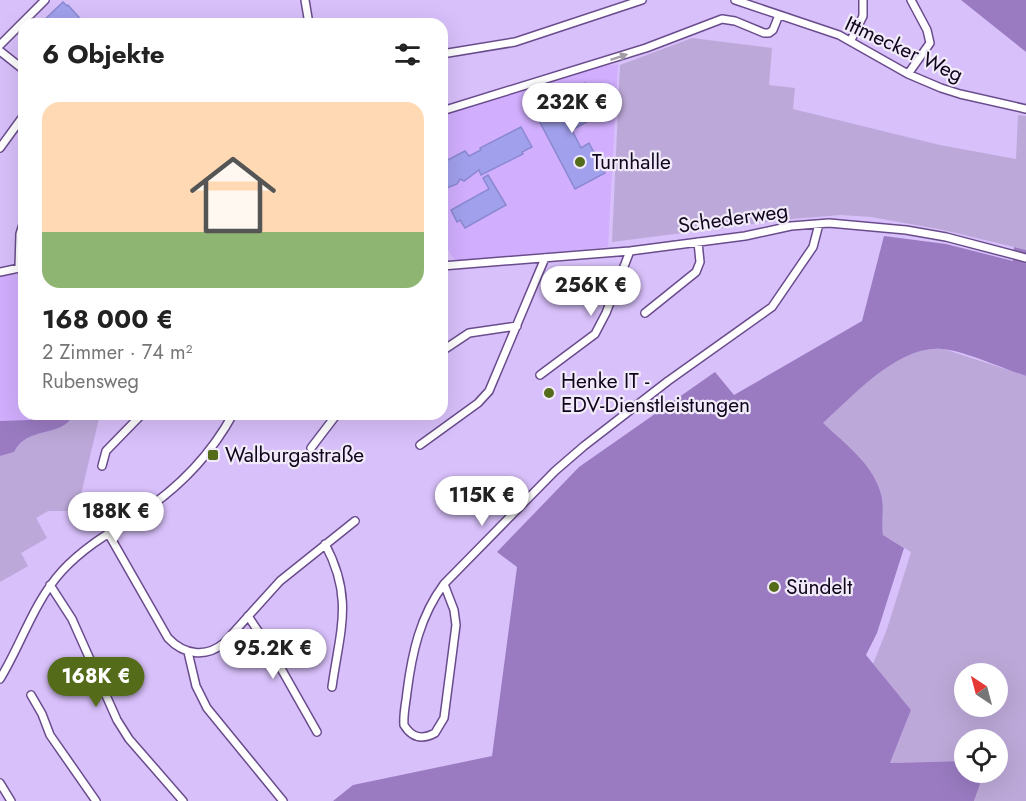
<!DOCTYPE html>
<html lang="de">
<meta charset="utf-8">
<style>
body{margin:0;font-family:Jost,sans-serif;background:#f2f2f2;color:#222;height:100vh;display:flex;flex-direction:column;font-size:22px;white-space:nowrap}
*{box-sizing:border-box;margin:0}
p{font-size:20px;color:#767676}
.icon{flex:none;width:33px;height:33px;fill:none;stroke:currentColor;stroke-width:2;stroke-linecap:round;stroke-linejoin:round}
.map{position:relative;flex:1;overflow:hidden}
.drawer{position:absolute;left:18px;top:18px;width:430px;height:402px;display:flex;flex-direction:column;background:#fff;border-radius:18px;box-shadow:0 6px 24px #0002}
.drawer>*{flex:none}
.needle{width:39px;rotate:324deg}
.tools{position:absolute;left:954px;top:663px;display:grid;gap:12px}
.tools a{display:grid;place-items:center;width:54px;height:54px;border-radius:50%;background:#fff;box-shadow:0 6px 24px #0002;font-size:30px}
.price{position:absolute;translate:-50% -51px;padding:0 14px;border-radius:21px;background:#fff;color:#222;font-size:20px;line-height:39px;filter:drop-shadow(0 2px 3px #0008)}
.price::after{content:'';position:absolute;left:50%;top:36px;width:18px;height:14px;margin-left:-9px;background:inherit;clip-path:polygon(0 0,100% 0,50% 100%)}
.price.current{background:#546b1a;color:#fff}
ul{padding:0;list-style:none}
li{display:grid;align-content:center;gap:12px;height:318px;padding:0 24px}
li span{display:grid;place-items:center;height:186px;border-radius:18px;color:#555}
li>.icon{margin-inline-start:auto}
span .icon{width:108px;height:108px;fill:#fffc;stroke-width:1}
li b{font-size:26px}
h2{display:flex;justify-content:space-between;align-items:center;height:72px;padding:0 24px;font-size:26px}
.map>svg:first-child{display:block}
</style>
<div class="map">
<svg width="1026" height="801" viewBox="0 0 1026 801">
<rect width="100%" height="100%" fill="#d8c0fa"/>
<path fill="#d1aefe" d="M618,64l-10,183 -153,14 -12,-20v-126l156,-48z
M24,273v141h76l-23,97h-29l-12,7 11,20 -26,15 7,13 -28,16v-305z"/>
<path fill="#bda9d9" fill-rule="evenodd" d="M692,38l80,10 -3,37 26,3 -2,21 147,36 76,14 2,-44 8,1v134l-83,-20 -72,-13 -30,-2 -49,4 -180,23 8,-177z
M928,349h16l82,27v425h-52l10,-28 14,-1v-32h-34v21l-74,2 21,-53 -38,-46 14,-35 24,-77 -28,-17 -2,-16 2,-19 -61,-77c30,-27 64,-66 106,-74zM964,674h34v32h-34z
M73,414h27l-23,97h-29l-12,7 11,20 -26,15 7,13 -28,16v-126l14,-4c13,-27 51,-14 59,-38z"/>
<path fill="#9a7bc2" d="M961,0h65v52z
M884,236l62,8 67,17 1,-14 12,3v126c-22,-7 -64,-26 -84,-27 -44,-4 -89,47 -119,74 23,22 52,42 59,75 2,9 -1,25 1,37l21,13 -27,85 -11,22 45,55 -21,53 74,-2v11l20,1 -10,28h-641l20,-16 139,-29 25,-189 -20,-15 82,-85 136,-95 19,23 128,-74z
M41,414h32c-8,24 -46,11 -59,38l-14,4v-35l30,-1z"/>
<path fill="#a1a0ec" stroke="#8a88d0" stroke-width="1.5" d="M63,2l4,4 1,-1 17,19h-45z
M585,83l16,31 -29,16 9,18 8,-5 16,30 -30,16 -41,-78z
M521,127l11,20 -10,5 1,2 -42,21 -2,-5 -15,11 -4,-2 -3,5 -15,6v-27l23,-12 4,5 12,-6 -1,-2z
M488,175l18,30 -41,23 -5,-8 -3,2 -6,-12 38,-21 -6,-11z"/>
<g fill="none" stroke-linecap="round" stroke-linejoin="round">
<defs>
<path id="minor" d="M305,0l4,24
M735,0l104,35 69,39 33,14 19,6 66,15
M851,40l12,-24v-16
M0,45l45,-45
M0,51l24,19
M442,54l73,-12 127,-42
M908,74l22,-31 -3,-13 -16,-30
M442,111l204,-63 76,-29 13,2 29,12h5l4,-3 6,-15
M0,148l24,-33
M442,266l188,-15 115,-15 46,-10 38,-3 77,7 40,7 80,21
M19,267l1,-33 4,-13
M0,272l24,-5
M645,313l51,-41 4,-10 -2,-20
M442,351l27,-18 48,-7
M540,375l55,-41 11,-21 24,-62
M420,445l58,-42 11,-12 56,-133
M311,448l26,-34
M102,466l4,-15 36,-37
M108,533l60,105c16,17 38,20 56,5l56,-62 75,-60
M325,544c29,54 15,86 7,143
M444,584l10,26 2,15 -12,93 -9,15c-13,7 -23,5 -31,-8 -1,-11 2,-22 3,-33 5,-39 13,-76 37,-108l111,-113 29,-25 84,-65 104,-74 41,-60 6,-23
M50,585l22,34 45,101 12,19 54,62
M248,616l22,33 47,83
M188,652l8,34 11,22 76,93
M0,679c22,-36 33,-76 62,-108 22,-24 50,-40 77,-57 40,-26 71,-58 94,-100
M31,695l11,19 8,21 46,66
M0,783l11,18"/>
</defs>
<use href="#minor" stroke="#6a4c8d" stroke-width="10"/>
<use href="#minor" stroke="#fff" stroke-width="7"/>
</g>
<defs><path id="oneway-solid" d="M-6-.8H1V-3.2L6.5 0L1 3.2V.8H-6Z" transform="scale(1.5)"/></defs>
<use fill="#a09ba5" href="#oneway-solid" transform="translate(619 57) rotate(-18)"/>
<g fill="#546b1a" stroke="#f0eaf9" stroke-width="2">
<circle cx="580" cy="162" r="6"/>
<circle cx="549" cy="393" r="6"/>
<rect x="207" y="449" width="12" height="12" rx="3"/>
<circle cx="774" cy="587" r="6"/>
</g>
<g text-anchor="middle" dominant-baseline="central" stroke-width="4.5" stroke-linejoin="round" paint-order="stroke">
<g font-size="21" fill="#11051d" stroke="#f0eaf9">
<text transform="translate(904 49) rotate(25)">Ittmecker Weg</text>
<text transform="translate(733 218) rotate(-8)">Schederweg</text>
</g>
<g font-size="21" fill="#11051d" stroke="#f0eaf9" text-anchor="start">
<text x="592" y="162">Turnhalle</text>
<text x="561" y="381">Henke IT -<tspan x="561" dy="24">EDV-Dienstleistungen</tspan></text>
<text x="225" y="455">Walburgastraße</text>
<text x="786" y="587">Sündelt</text>
</g>
</g>
</svg>
<div class="tools">
<a><svg class="needle" viewBox="-14 -14 28 28"><path d="M0-13l5 13h-10z" fill="#e53935"/><path d="M0 13l5-13h-10z" fill="#767676"/></svg></a>
<a><svg class="icon" aria-label="locate" viewBox="0 0 24 24"><circle cx="12" cy="12" r="6"/><path d="M12 2v4M12 18v4M2 12h4M18 12h4"/></svg></a>
</div>
<b class="price" style="left:572px;top:134px">232K €</b>
<b class="price" style="left:591px;top:317px">256K €</b>
<b class="price" style="left:482px;top:527px">115K €</b>
<b class="price" style="left:116px;top:543px">188K €</b>
<b class="price" style="left:273px;top:680px">95.2K €</b>
<b class="price current" style="left:96px;top:708px">168K €</b>
<section class="drawer">
<h2>6 Objekte<svg class="icon" aria-label="filters" viewBox="0 0 24 24"><path d="M4 7h16M4 17h16"/><circle cx="9" cy="7" r="2"/><circle cx="15" cy="17" r="2"/></svg></h2>
<ul>
<li><span style="background:linear-gradient(#ffd9b3 70%,#8fb573 0)"><svg class="icon" aria-label="home" viewBox="0 0 24 24"><path d="M3 11l9-7 9 7M6 9v11h12V9"/></svg></span><div><b>168 000 €</b><p>2 Zimmer · 74 m²</p><p>Rubensweg</p></div></li>
</ul>
</section>
</div>
